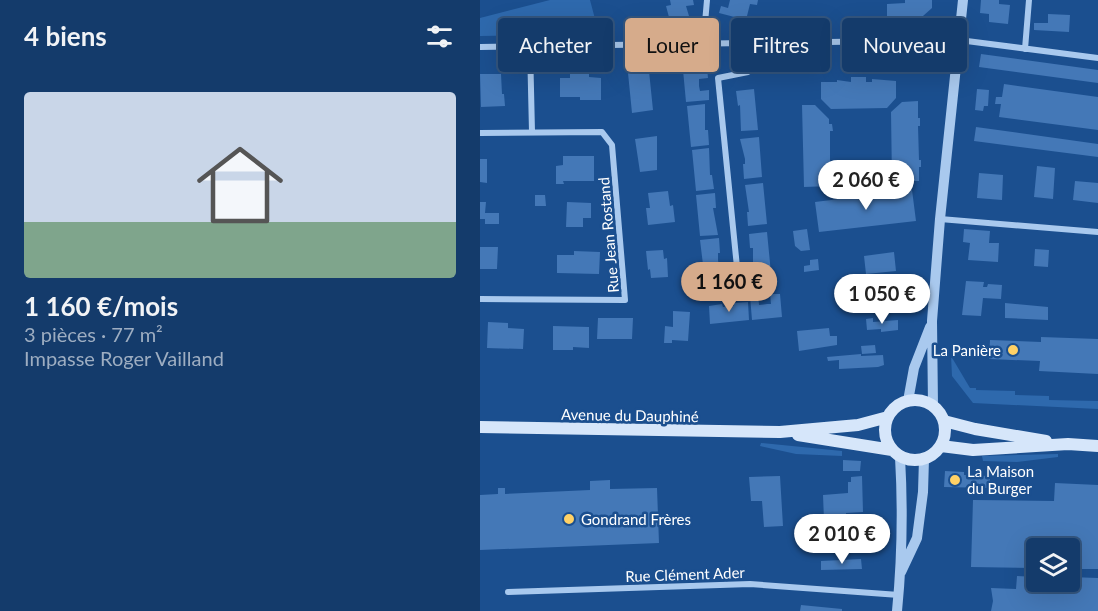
<!DOCTYPE html>
<html lang="fr">
<meta charset="utf-8">
<style>
body{margin:0;font-family:Lato,sans-serif;background:#1d4271;color:#f1f3f6;height:100vh;display:flex;flex-direction:column;font-size:22px;white-space:nowrap}
*{box-sizing:border-box;margin:0}
p{font-size:20px;color:#9dadc1}
.icon{flex:none;width:33px;height:33px;fill:none;stroke:currentColor;stroke-width:2;stroke-linecap:round;stroke-linejoin:round}
.map{position:relative;flex:1;overflow:hidden}
.panel{display:flex;flex-direction:column;background:#143b6b;width:480px}
.panel>*{flex:none}
.hud{position:absolute;left:18px;top:18px;width:510px;height:54px;display:flex;gap:12px}
.tools{position:absolute;left:546px;top:538px;display:grid;gap:12px}
.tools a{display:grid;place-items:center;width:54px;height:54px;border-radius:6px;background:#143b6b;box-shadow:0 6px 24px #0002,0 0 0 2px #33557e;font-size:30px}
.price{position:absolute;translate:-50% -51px;padding:0 14px;border-radius:21px;background:#fff;color:#222;font-size:20px;line-height:39px;filter:drop-shadow(0 2px 3px #0008)}
.price::after{content:'';position:absolute;left:50%;top:36px;width:18px;height:14px;margin-left:-9px;background:inherit;clip-path:polygon(0 0,100% 0,50% 100%)}
.price.on{background:#d6ab8b;color:#111}
ul{padding:0;list-style:none}
li{display:grid;align-content:center;gap:12px;height:318px;padding:0 24px}
li+li{border-top:2px solid #33557e}
li span{display:grid;place-items:center;height:186px;border-radius:6px;color:#555}
li>.icon{margin-inline-start:auto}
span .icon{width:108px;height:108px;fill:#fffc;stroke-width:1}
li b{font-size:26px}
h2{display:flex;justify-content:space-between;align-items:center;height:72px;padding:0 24px;font-size:26px}
.tag{padding:0 21px;border-radius:6px;background:#143b6b;box-shadow:0 6px 24px #0002,0 0 0 2px #33557e;font-size:21px;line-height:54px}
.tag.on{background:#d6ab8b;color:#111}
main{display:flex;flex:1;min-height:0}
.map>svg:first-child{display:block}
</style>
<main>
<section class="panel">
<h2>4 biens<svg class="icon" aria-label="filters" viewBox="0 0 24 24"><path d="M4 7h16M4 17h16"/><circle cx="9" cy="7" r="2"/><circle cx="15" cy="17" r="2"/></svg></h2>
<ul>
<li><span style="background:linear-gradient(#c9d6e8 70%,#7fa58c 0)"><svg class="icon" aria-label="home" viewBox="0 0 24 24"><path d="M3 11l9-7 9 7M6 9v11h12V9"/></svg></span><div><b>1 160 €/mois</b><p>3 pièces · 77 m²</p><p>Impasse Roger Vailland</p></div></li>
</ul>
</section>
<div class="map">
<svg width="618" height="611" viewBox="0 0 618 611">
<rect width="100%" height="100%" fill="#1b4f8f"/>
<path fill="#2e69ad" d="M70,0h40l9,34 -119,2v-18z
M471,356l19,32h6v2l39,1v4l34,1v4l49,1v8l-125,-6 -21,-27z
M281,443l81,8v5l-46,-2 -36,-8z
M578,454v3l-41,5 -34,-1 -1,-5z"/>
<path fill="#4478b7" d="M190,0h23l1,5 -8,1 3,10 -19,5 -4,-15 5,-1z
M250,0h28l-1,5 -7,-1 -4,16 -27,-7 2,-7 7,2z
M425,0h27v8l-9,8 -36,1v-13l18,-1z
M501,0h18v4l11,1 -2,19 -19,-2v-8l-9,-1z
M568,14l22,1 -1,17 -35,-2v-7h14z
M317,19v11l-10,1v-9z
M501,54l117,16v13l-119,-16z
M315,55h10v10l-10,-1 -6,-5z
M227,68l1,10 -9,1v7l1,5 9,-1v10l-23,2 -3,-32z
M90,71h19v6l12,1v22h-21v-3h-20v-19h10z
M169,71l4,39 -21,3 -4,-40z
M0,74h21l1,20h2l1,12 -24,1z
M371,77h15v5h6v-3l24,2v17l-9,10 -56,1 -10,-10v-17h16v-2l14,2z
M524,84l94,13v33l-99,-13 2,-13h-6l1,-7h6z
M274,89l4,41 -17,1 -1,-26 -2,1 -2,-15z
M497,89l12,1 -1,16h-4l-1,5 -8,-1z
M438,101v17h2v8h-2l1,34h2v7h-2v14h-27l-1,-69 11,-10z
M225,104v26h3l1,15 -18,2 -4,-41z
M322,105h13l14,14v5h3l1,7h-3v34h3v7h-2v14l-27,1z
M496,127l122,17v13l-124,-16z
M177,136v34l-17,2 -5,-33z
M279,137l3,40 -18,2 -1,-15h2v-5l-5,-20z
M229,148l1,27h2l2,14 -18,2 -4,-41z
M83,156h31v25h-31l1,3h-8v-18l7,-1z
M0,159h7v24l-7,-1z
M557,166l18,2 -2,31 -19,-2z
M499,173l24,2 -1,25 -25,-2z
M595,181l23,2v20l-25,-3z
M283,183l4,41 -19,2 -1,-14h2l-4,-27z
M432,190l4,31 -97,11 -4,-30z
M188,191l2,15 3,-1 2,17 -27,3 -2,-17h4l-2,-15z
M235,193l1,15h-3l5,27 -18,1 -4,-41z
M55,195h10l1,11h-11z
M0,202h6l-1,11h14v11h-14v-5h-5z
M87,202l24,1v15h-8v9h-17z
M327,229l3,21 -9,1 -6,-5 -2,-15z
M484,229l26,2 -1,12h10l-1,19 -30,-2 2,-17 -7,-1z
M287,232l4,41 -18,1v-26h-3l-1,-14z
M239,238l1,15h-2v7l1,6 2,-1 1,14 -17,2 -5,-41z
M0,247h18l-1,22h-17z
M555,249l14,1 -1,17 -14,-1z
M183,250l1,9 3,-1 1,19 -17,1 -1,-9 -2,1 -2,-19z
M94,251l26,1 -1,22 -42,-1v-18h17z
M414,252l2,19 -30,3 -2,-18z
M338,259l1,11 -15,2v-6l6,-1v-5z
M486,281l18,1 -1,5h4l1,-3 14,1 -1,14 -18,-1 -2,18 -19,-1z
M415,282l2,25 -31,3 -2,-15 11,-1 -1,-7z
M290,294h10l2,23 -30,3 -2,-24 8,-1 1,10 8,-1h4z
M268,302l1,18 -39,4 -1,-18 13,-2 1,3 7,-1h4v-3z
M525,303l43,4v13l-43,-2z
M193,311l17,1 -2,29 -16,-1v3h-8l1,-17 8,1z
M118,318h35l-1,21h-35z
M393,318v4l25,-2v10l-17,2v-3l-14,1 -1,-11z
M8,322l20,1v5l16,1 -1,20 -36,-1z
M73,326l36,1v21l-16,-1v3h-20z
M349,328l1,8h7v9l-38,6 -2,-20z
M561,337l57,2v35l-59,-3 1,-10 -51,-2 1,-19 51,2z
M395,345l1,8 -14,1 -1,-8z
M381,354v2l22,-1 1,10 -6,2 -39,2v-9l-11,1 -1,-4z
M363,460l18,1 -1,10h-17z
M465,471l19,1v3l26,1v12l-46,-1z
M300,476l3,50 -19,1 -2,-26h-11l-2,-24z
M382,476l1,36 -17,1v6l-22,1 -1,-25 25,-2v-11h3v-5z
M130,480v9l47,-1 2,55 -179,7v-55l18,-1v-6h7v6l85,-4v-9z
M575,483l43,2v84h-28v-20h-34v19l-65,-1 2,-67 81,1z
M381,559l1,10 -41,1v-9z
M537,576l19,1v5h34v-5l28,1v33h-107l2,-10 -2,-13 25,1z
M321,605l41,4v2h-42z"/>
<g fill="none" stroke-linecap="round" stroke-linejoin="round">
<path stroke="#a9c9ee" stroke-width="6" d="M225,23l2,-23
M50,46l2,86
M0,47l479,-7 139,18
M545,49l4,-49
M0,133l122,-1 10,13 13,155 -145,-1
M460,219l158,13
M259,287l-21,-209 30,-6 3,-29
M28,592l242,-8 149,11"/>
<path stroke="#a9c9ee" stroke-width="10" d="M428,401l6,-33 16,-41
M453,406l-1,-85 8,-102 23,-219
M421,572l16,-34 6,-46 1,-33
M417,611c5,-51 6,-103 3,-154"/>
<path stroke="#d6e6fa" stroke-width="12" d="M405 430a30 30 0 1 1 60 0a30 30 0 1 1-60 0Z
M464,421l31,8 71,12
M0,427l300,5 78,-7 30,-8
M318,435l94,15
M461,446l32,4 95,-6 30,2"/>
</g>
<g fill="#ffd166" stroke="#1b4f8f" stroke-width="2">
<circle cx="533" cy="350" r="6"/>
<circle cx="475" cy="480" r="6"/>
<circle cx="89" cy="519" r="6"/>
</g>
<g text-anchor="middle" dominant-baseline="central" stroke-width="5" stroke-linejoin="round" paint-order="stroke">
<g font-size="15" fill="#fff" stroke="#1b4f8f">
<text transform="translate(128 235) rotate(-95)">Rue Jean Rostand</text>
<text transform="translate(150 415) rotate(1)">Avenue du Dauphiné</text>
<text transform="translate(205 574) rotate(-2)">Rue Clément Ader</text>
</g>
<g font-size="15" fill="#fff" stroke="#1b4f8f" text-anchor="start">
<text x="521" y="350" text-anchor="end">La Panière</text>
<text x="487" y="471">La Maison<tspan x="487" dy="17">du Burger</tspan></text>
<text x="101" y="519">Gondrand Frères</text>
</g>
</g>
</svg>
<div class="tools">
<a><svg class="icon" aria-label="layers" viewBox="0 0 24 24"><path d="M12 4l9 5-9 5-9-5zM3 14l9 5 9-5"/></svg></a>
</div>
<b class="price" style="left:386px;top:211px">2 060 €</b>
<b class="price on" style="left:249px;top:313px">1 160 €</b>
<b class="price" style="left:402px;top:325px">1 050 €</b>
<b class="price" style="left:362px;top:565px">2 010 €</b>
<div class="hud">
<a class="tag">Acheter</a>
<a class="tag on">Louer</a>
<a class="tag">Filtres</a>
<a class="tag">Nouveau</a>
</div>
</div>
</main>
